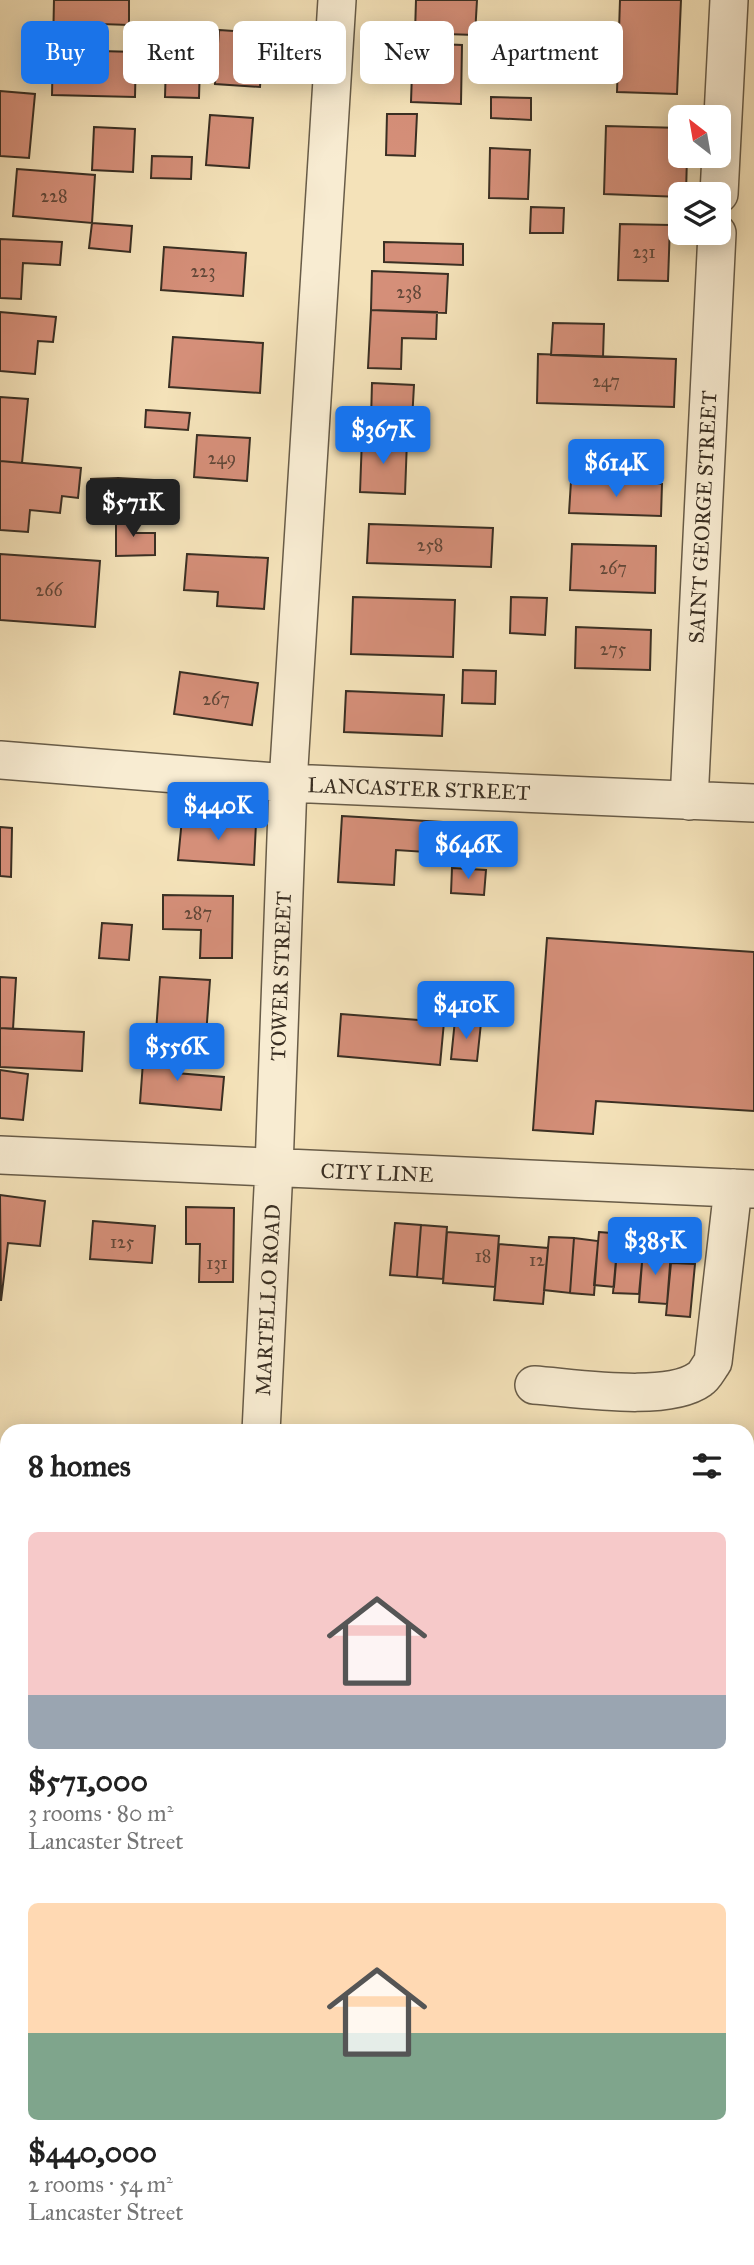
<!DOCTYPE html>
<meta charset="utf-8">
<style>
body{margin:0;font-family:"IM FELL Great Primer",serif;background:#f2f2f2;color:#222;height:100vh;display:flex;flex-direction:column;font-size:26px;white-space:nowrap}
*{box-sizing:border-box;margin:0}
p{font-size:23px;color:#767676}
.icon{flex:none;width:38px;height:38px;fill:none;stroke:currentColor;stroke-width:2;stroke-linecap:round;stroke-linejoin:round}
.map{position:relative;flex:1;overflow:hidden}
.details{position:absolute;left:0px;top:1424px;width:754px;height:842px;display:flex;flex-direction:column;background:#fff;border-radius:21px 21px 0 0;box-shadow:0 4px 18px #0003}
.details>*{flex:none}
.guide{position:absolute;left:21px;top:21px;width:712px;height:63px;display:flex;gap:14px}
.needle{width:46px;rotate:329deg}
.buttons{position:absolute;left:668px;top:105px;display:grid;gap:14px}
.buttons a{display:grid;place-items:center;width:63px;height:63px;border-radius:10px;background:#fff;box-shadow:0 4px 18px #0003;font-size:35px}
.price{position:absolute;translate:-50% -60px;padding:0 16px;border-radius:7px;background:#1a73e8;color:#fff;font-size:23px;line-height:46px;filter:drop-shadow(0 2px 4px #0008)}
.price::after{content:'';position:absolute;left:50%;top:42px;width:21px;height:16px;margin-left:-10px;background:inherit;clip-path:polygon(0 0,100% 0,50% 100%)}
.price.selected{background:#222;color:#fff}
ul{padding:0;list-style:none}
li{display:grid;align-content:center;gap:14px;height:371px;padding:0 28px}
li span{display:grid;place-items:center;height:217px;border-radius:10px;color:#555}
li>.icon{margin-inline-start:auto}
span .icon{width:126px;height:126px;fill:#fffc;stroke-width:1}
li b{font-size:30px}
h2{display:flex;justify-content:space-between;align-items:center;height:84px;padding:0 28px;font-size:30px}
.tag{padding:0 24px;border-radius:10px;background:#fff;box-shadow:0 4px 18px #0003;font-size:24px;line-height:63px}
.tag.selected{background:#1a73e8;color:#fff}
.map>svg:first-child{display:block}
</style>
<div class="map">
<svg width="754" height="2265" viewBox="0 0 754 2265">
<rect width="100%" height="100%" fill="#f4e2b9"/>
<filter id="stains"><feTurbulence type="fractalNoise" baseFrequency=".00286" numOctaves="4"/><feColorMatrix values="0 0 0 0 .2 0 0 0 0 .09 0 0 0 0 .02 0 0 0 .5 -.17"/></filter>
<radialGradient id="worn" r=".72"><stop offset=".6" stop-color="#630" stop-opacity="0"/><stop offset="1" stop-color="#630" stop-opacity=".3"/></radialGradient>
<path fill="#d58f79" stroke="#3a2f23" stroke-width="2" d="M54,0h75v25l-28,-1 -1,27 36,1 -1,45 -83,-2z
M416,0h61l-2,35 -60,-2z
M620,0h61l-4,94 -60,-2z
M219,30l45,3 -4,54 -45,-3z
M413,43l49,2 -1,59 -50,-2z
M166,63h34l-1,35 -34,-1z
M0,91l35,3 -6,64 -29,-2z
M491,97l40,1v22l-40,-2z
M387,114h30l-2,42 -29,-1z
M210,115l43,3 -4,50 -43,-3z
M606,126l75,2v28h6l-1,38h-5v3l-77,-3z
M94,127l41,2 -2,43 -41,-2z
M490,148l40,2 -2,49 -39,-1z
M152,156l40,1 -1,22 -40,-1z
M17,169l78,6 -3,48 -79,-7z
M531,207l33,1 -1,25h-33z
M92,223l40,3 -2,26 -41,-4z
M620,224l50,1 -2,56 -50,-1z
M0,239l62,3 -2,23 -37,-2 -2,36 -21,-1z
M384,242l79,2v21l-79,-3z
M164,247l82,6 -3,43 -82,-6z
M372,271l76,3 -2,39 -75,-3z
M371,310l66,2 -1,27 -34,-1 -1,31 -33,-1z
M0,312l56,5 -3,25 -15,-1 -3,33 -35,-3z
M553,323l51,1 -1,33 -52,-2z
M173,337l90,6 -3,50 -91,-6z
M538,354l138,5 -2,48 -137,-4z
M372,383l42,2 -2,36 -41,-1z
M0,397l28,2 -6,64 -22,-2z
M146,410l44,3 -2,17 -43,-3z
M197,435l53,3 -3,43 -53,-4z
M362,438l45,2 -2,54 -45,-2z
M0,461l81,7 -3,30 -16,-2 -2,17 -30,-3 -2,22 -28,-2z
M571,464l37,2 -1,16 -36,-1z
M118,478l-1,19h-26v-18z
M118,478l53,3 -2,39 -53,-3z
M571,481l91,3 -1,32 -92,-3z
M116,517l20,1v15h19v22l-39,1z
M369,524l124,4 -2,39 -124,-4z
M572,544l84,2 -1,47 -85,-3z
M0,554l100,7 -5,66 -95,-7z
M187,554l81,4 -4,51 -47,-3 1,-14 -34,-2z
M353,597l102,3 -2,57 -102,-3z
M511,597l36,1 -2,37 -35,-2z
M576,627l75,3 -1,40 -75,-2z
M463,670l33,1 -1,33 -33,-1z
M180,672l78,11 -6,42 -78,-11z
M346,691l98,4 -2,41 -98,-4z
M342,816l117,7 -2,31 -61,-4 -2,35 -56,-3z
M182,819l74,4 -2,42 -76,-5z
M0,827l12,1 -1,49 -11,-1z
M452,868l34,2 -2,25 -33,-2z
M163,895l70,1 -1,62h-32l1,-28 -38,-1z
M102,923l30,2 -3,35 -30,-2z
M547,938l207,14v159l-158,-10 -3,33 -60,-4z
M0,977l16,1 -3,51 -13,-1z
M160,977l50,3 -4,56 -50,-4z
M341,1014l103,8 -4,43 -102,-9z
M455,1020l26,3 -4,38 -26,-2z
M0,1028l84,4 -2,39 -82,-4z
M144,1048l34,2 -2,23 48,4 -3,33 -81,-7z
M0,1070l28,4 -5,46 -23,-2z
M0,1195l45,6 -5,45 -32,-3 -7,58z
M186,1207l48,1 -1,74h-34l1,-38h-14z
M93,1221l62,5 -3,37 -62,-4z
M395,1223l26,2 -4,52 -27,-2z
M421,1225l26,2 -4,52 -26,-2z
M447,1232l52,4 -4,51 -52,-4z
M599,1232l24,2 -1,5 -4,-1 -4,49 -20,-2z
M549,1237l25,1 -4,55 -26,-3z
M574,1238l24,3 -4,54 -24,-2z
M618,1238l26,3 -5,53 -26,-1z
M499,1244l49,4 -5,56 -49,-4z
M643,1250l28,2 -4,52 -28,-2z
M671,1263l24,1 -5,53 -24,-2z
M0,1519h7v36h-7z
M754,1598v21l-7,-2v-14h6z
M747,1674l7,1v46h-7z
M0,1851l7,1v39h-7z
M0,2065h7v18h-7z
M0,2082h7v36h-7z"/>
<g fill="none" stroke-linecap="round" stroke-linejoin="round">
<defs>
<path id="minor" d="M719,194l10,-194
M0,760l288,23 466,20
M689,801l28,-568
M0,1155l754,34
M534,1385c42,3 133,18 166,-6 5,-3 9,-12 13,-17l20,-174
M261,1432l13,-264 14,-385 49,-783
M747,2006h7
M220,2265v-6"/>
</defs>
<use href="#minor" stroke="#685c48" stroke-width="40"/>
<path stroke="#3a2f23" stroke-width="4.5" stroke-dasharray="2 3.5" stroke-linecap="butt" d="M747,2110h7"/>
<use href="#minor" stroke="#f8ecd2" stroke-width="37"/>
</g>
<g text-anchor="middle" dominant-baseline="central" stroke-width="5" stroke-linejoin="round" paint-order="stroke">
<g font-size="18" fill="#614738">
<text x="54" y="196">228</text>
<text x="644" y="252">231</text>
<text x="203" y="271">223</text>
<text x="409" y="292">238</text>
<text x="606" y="381">247</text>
<text x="222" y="458">249</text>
<text x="430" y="545">258</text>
<text x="613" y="568">267</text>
<text x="49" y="590">266</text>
<text x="613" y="649">275</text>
<text x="216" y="699">267</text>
<text x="198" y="913">287</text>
<text x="122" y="1242">125</text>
<text x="483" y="1256">18</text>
<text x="537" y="1260">12</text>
<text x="217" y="1263">131</text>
</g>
<g font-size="21" fill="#3a2f23" stroke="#f8ecd2">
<text transform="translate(703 517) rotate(-87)">SAINT GEORGE STREET</text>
<text transform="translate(419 789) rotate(2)">LANCASTER STREET</text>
<text transform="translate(281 976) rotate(-88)">TOWER STREET</text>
<text transform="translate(377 1173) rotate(2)">CITY LINE</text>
<text transform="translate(268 1300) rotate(-87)">MARTELLO ROAD</text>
</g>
</g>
<rect width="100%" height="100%" filter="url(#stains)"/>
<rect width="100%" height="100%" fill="url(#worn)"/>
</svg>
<div class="buttons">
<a><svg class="needle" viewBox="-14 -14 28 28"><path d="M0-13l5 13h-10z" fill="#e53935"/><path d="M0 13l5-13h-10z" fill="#767676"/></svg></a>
<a><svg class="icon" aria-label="layers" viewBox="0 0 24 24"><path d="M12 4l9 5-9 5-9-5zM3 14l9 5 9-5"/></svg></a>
</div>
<b class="price" style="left:383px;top:466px">$367K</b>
<b class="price" style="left:616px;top:499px">$614K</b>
<b class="price selected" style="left:133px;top:539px">$571K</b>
<b class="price" style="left:218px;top:842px">$440K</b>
<b class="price" style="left:468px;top:881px">$646K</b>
<b class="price" style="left:466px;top:1041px">$410K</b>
<b class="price" style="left:177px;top:1083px">$556K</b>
<b class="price" style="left:655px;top:1277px">$385K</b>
<div class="guide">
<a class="tag selected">Buy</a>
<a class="tag">Rent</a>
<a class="tag">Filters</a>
<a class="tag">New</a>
<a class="tag">Apartment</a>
</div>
<section class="details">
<h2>8 homes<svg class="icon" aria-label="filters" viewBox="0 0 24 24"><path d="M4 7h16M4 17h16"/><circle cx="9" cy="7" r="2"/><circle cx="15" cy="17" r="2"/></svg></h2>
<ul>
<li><span style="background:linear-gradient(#f6c9c9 75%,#9aa5b1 0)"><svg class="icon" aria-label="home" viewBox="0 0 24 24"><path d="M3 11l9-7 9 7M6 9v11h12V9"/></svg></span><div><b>$571,000</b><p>3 rooms · 80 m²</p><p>Lancaster Street</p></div></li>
<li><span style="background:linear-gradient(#ffd9b3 60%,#7fa58c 0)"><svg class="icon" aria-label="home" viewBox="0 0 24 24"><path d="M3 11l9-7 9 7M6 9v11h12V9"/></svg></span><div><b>$440,000</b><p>2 rooms · 54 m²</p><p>Lancaster Street</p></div></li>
</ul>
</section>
</div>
